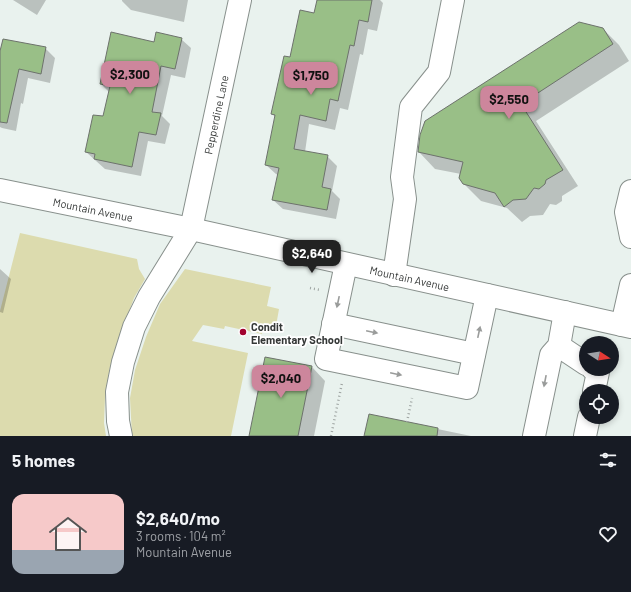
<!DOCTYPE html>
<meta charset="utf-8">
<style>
body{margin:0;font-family:Barlow,sans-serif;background:#242831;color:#f1f3f6;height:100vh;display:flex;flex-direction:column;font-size:15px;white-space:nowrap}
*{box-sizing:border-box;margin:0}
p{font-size:13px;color:#9ea1a6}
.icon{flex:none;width:22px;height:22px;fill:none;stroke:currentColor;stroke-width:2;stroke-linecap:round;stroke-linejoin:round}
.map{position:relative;height:436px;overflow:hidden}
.drawer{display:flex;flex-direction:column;background:#171b24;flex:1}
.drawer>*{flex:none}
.needle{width:26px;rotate:102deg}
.buttons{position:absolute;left:579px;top:336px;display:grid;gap:8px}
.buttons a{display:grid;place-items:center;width:40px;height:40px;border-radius:50%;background:#171b24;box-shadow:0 2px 6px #0003;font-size:20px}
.price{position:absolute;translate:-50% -34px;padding:0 9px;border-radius:8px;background:#cd869c;color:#111;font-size:13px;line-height:26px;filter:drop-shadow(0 1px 2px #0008)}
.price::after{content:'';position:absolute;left:50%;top:24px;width:12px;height:9px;margin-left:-6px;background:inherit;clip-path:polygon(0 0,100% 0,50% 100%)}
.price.active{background:#222;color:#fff}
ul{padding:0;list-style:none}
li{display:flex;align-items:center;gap:12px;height:100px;padding:0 12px}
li+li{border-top:1px solid #363941}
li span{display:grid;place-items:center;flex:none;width:112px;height:80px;border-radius:12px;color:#555}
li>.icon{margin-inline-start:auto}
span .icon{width:48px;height:48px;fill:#fffc;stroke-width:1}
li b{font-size:17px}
h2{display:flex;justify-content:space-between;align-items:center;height:48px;padding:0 12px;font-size:17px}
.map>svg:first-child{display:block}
</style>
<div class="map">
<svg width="631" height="436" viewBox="0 0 631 436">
<rect width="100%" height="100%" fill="#e9f2ee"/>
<path fill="#dcdbae" d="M20,233l117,26 2,10 6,10 -11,19 -15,41 -9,28 -5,31 -1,25 2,13h-106v-125z
M185,269l86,18 -4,19 12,3 -3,17 -12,-3 -2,11 -37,-8 -1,3 -21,-4 -11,16 56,12 -17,83h-99l-2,-38 5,-28 11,-33 14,-33z"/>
<path fill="#0003" d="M13,0h33l-9,15z
M122,0h66l-4,22 -53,-12 -9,-9z
M318,0h62l3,3 -6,28 -9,-2 -5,26 -3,-1 -12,56 -8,-2 -5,22 -26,-6 -4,28 22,4 10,10 -5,25 8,8 -4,20 -53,-10 -10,-9 5,-25 -2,-1 -10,-9 10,-48 -4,-3 19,-55 24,-45z
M603,29l16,16 10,16 -93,60 42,65 -16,10v5l-6,4 -6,-1 -7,11 -13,1 -8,6 -15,-14 -26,-7 -17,-17 -3,-10 -26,-5 -16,-17z
M181,39l10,9 -6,30 -14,-3 -9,41 8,8 -5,20 -17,-3 -7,35 -36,-7 -19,-17 18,-34 5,-26 -8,-8 54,-41z
M45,48l10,10 -5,25 -22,-5 -5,26 -2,-1 -5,28 -14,-3 -2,-1v-71z
M0,269l11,10 -8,34 -3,-1z
M312,367l13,14 -11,55h-64z
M370,415l101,21h-106z"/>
<path fill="#99bf87" stroke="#6d726c" d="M317,0h55l-4,22 -9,-2 -5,26 -4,-1 -12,56 -8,-2 -4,22 -26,-6 -6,34 34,6 -6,32 9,2 -4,21 -55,-10 7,-32 -14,-3 10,-50 -4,-1 13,-58 6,1 10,-47 14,3z
M579,22l24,6 10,16 -92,60 42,66 -17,10 -1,4 -6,5 -5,-1 -8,11 -13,1 -9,7 -9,-14 -32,-9 -4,-6 4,-16 -45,-10 2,-17 5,-14z
M111,32l43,10 2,-10 26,6 -7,31 -14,-3 -9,46 9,1 -5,22 -17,-3 -7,35 -38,-8 1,-5 -10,-2 8,-37 10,1 7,-30 -10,-2z
M3,39l43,8 -5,27 -22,-5 -12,54 -7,-1v-71z
M265,357l47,9 -14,70h-49z
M369,414l69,14 -1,8h-73z"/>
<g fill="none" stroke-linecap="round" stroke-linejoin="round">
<defs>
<g id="minor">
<path d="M631,191l-5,21 5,25"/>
<path d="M346,264l-20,95 141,29 20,-93"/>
<path d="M394,275l11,-76 -3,-22 9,-70 28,-35 14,-72"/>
<path d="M333,324l141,30"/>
<path d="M622,325l9,-40"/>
<path d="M559,346l27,18"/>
<path d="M593,369l5,3 -4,19"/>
<path id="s1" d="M121,436l-3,-15 -1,-29 6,-30 11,-35 15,-30 42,-68 49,-229"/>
<path d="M534,436l17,-81 8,-9 6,-34"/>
<path d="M585,436l4,-19"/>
</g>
<g id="major">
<path id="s2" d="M0,190l191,39 440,98"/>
</g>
</defs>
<use href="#minor" stroke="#88908c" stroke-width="24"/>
<use href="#major" stroke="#88908c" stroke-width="24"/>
<path stroke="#9ea4a2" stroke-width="2.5" stroke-dasharray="1 3" stroke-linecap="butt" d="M310,288l10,2
M407,422l5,-24
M331,436l11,-53"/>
<use href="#minor" stroke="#fff" stroke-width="22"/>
<use href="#major" stroke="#fff" stroke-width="22"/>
</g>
<defs><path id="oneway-solid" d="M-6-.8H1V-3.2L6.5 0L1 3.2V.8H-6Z"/></defs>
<g fill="#9a9c9b">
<use href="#oneway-solid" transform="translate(338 302) rotate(102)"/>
<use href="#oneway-solid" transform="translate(372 332) rotate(12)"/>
<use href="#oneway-solid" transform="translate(479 332) rotate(-78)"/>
<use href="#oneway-solid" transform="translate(396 374) rotate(12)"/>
<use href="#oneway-solid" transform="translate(545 381) rotate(101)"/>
</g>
<circle fill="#a1012e" stroke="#fff" stroke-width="1.5" cx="243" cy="332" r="4"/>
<g text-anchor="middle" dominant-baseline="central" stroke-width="3.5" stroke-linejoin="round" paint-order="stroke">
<g font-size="11" fill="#353837" stroke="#fff">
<text stroke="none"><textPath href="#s1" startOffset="342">Pepperdine Lane</textPath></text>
<text stroke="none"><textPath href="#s2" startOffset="95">Mountain Avenue</textPath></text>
<text stroke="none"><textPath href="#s2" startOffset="419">Mountain Avenue</textPath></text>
</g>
<g font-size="11" font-weight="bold" fill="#353837" stroke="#fff" text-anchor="start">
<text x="251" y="326">Condit<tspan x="251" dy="13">Elementary School</tspan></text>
</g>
</g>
</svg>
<div class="buttons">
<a><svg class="needle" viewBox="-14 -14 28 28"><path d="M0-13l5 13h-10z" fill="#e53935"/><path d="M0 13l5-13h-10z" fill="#9ea1a6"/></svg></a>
<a><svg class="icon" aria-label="locate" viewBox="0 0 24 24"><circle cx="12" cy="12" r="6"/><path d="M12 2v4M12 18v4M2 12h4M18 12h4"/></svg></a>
</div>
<b class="price" style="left:130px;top:95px">$2,300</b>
<b class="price" style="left:311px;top:96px">$1,750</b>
<b class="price" style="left:509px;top:120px">$2,550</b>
<b class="price active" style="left:312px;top:274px">$2,640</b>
<b class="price" style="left:281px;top:399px">$2,040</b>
</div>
<section class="drawer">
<h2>5 homes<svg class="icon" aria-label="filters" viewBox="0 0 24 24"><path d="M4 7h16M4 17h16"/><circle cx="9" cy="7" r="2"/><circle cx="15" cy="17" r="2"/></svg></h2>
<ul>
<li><span style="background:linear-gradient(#f6c9c9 70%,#9aa5b1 0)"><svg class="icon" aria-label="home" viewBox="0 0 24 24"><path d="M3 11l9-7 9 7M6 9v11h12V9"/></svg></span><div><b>$2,640/mo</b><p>3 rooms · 104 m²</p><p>Mountain Avenue</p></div><svg class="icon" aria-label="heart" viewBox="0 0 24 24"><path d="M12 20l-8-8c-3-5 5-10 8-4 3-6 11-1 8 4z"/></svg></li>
</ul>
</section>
